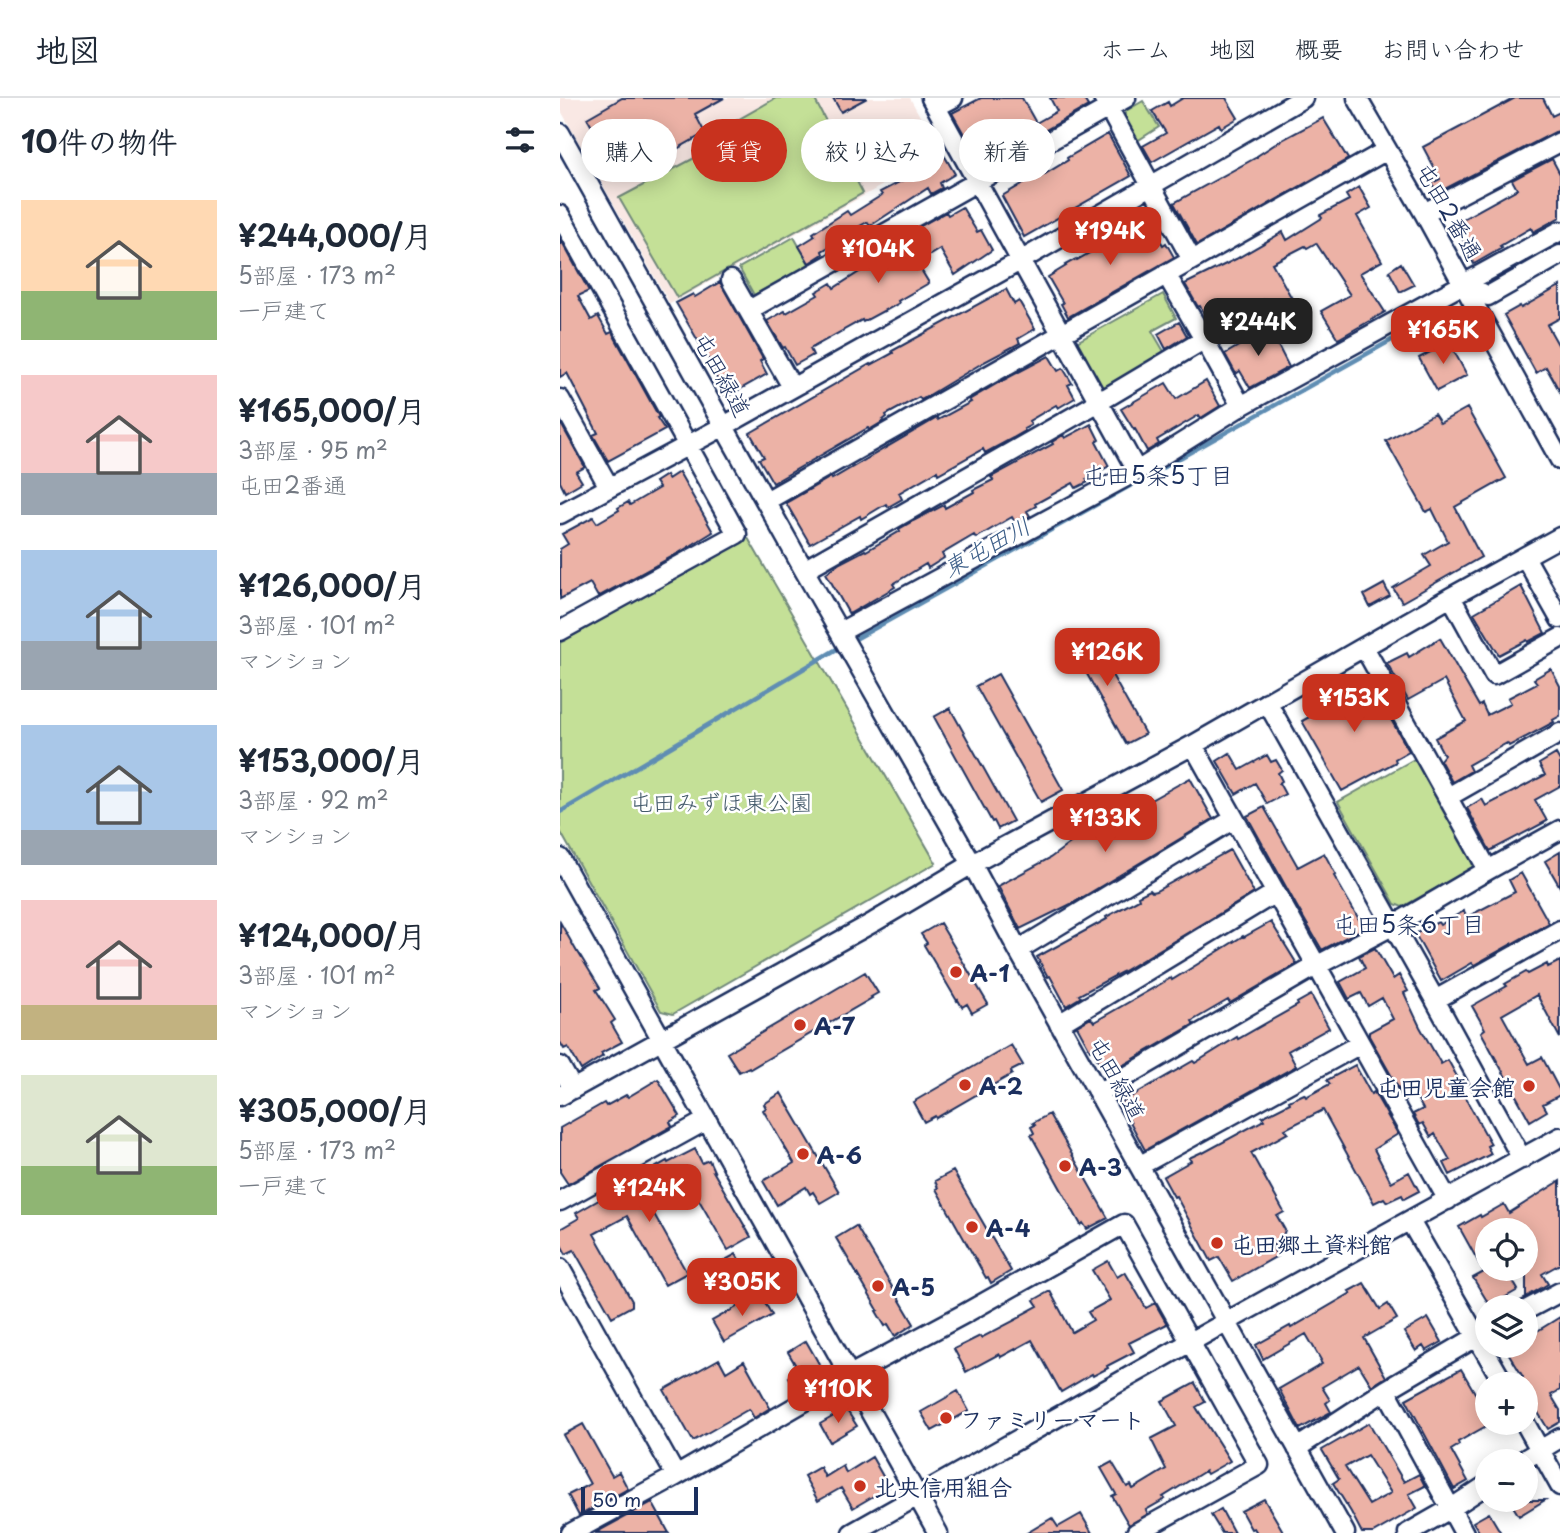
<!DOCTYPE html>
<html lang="ja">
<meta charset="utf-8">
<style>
body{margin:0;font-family:"Playpen Sans","Klee One",sans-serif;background:#f2f2f3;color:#1f2937;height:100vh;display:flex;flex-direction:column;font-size:26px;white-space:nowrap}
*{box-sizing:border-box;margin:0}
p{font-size:23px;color:#747a83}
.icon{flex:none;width:38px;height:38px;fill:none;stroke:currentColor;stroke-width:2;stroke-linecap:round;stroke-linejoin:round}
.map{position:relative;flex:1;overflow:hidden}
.details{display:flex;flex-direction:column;background:#fff;width:560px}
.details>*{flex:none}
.guide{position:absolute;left:21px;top:21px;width:665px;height:63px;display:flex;gap:14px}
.tools{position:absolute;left:915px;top:1120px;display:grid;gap:14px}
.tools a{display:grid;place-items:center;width:63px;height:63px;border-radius:50%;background:#fff;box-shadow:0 4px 18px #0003;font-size:35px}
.scale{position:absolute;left:21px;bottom:18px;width:117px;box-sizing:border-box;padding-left:7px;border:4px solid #1b2f5e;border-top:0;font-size:19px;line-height:24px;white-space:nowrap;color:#1b2f5e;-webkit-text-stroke:5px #fff;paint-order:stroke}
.price{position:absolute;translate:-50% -60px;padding:0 16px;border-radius:14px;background:#c8321e;color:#fff;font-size:23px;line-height:46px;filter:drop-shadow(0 2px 4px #0008)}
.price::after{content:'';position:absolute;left:50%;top:42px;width:21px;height:16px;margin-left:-10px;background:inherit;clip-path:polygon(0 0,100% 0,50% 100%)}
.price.active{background:#222;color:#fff}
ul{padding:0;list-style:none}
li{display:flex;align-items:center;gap:21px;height:175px;padding:0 21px}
li span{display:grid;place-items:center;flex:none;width:196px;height:140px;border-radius:0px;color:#555}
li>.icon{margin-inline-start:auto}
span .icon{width:84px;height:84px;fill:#fffc;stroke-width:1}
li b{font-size:30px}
h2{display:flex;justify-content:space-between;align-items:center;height:84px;padding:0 21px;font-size:30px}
.pill{padding:0 24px;border-radius:32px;background:#fff;box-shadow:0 4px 18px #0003;font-size:24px;line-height:63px}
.pill.active{background:#c8321e;color:#fff}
header{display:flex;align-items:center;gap:42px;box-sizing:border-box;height:98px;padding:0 35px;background:#fff;border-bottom:2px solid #e0e1e3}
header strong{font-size:33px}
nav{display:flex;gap:38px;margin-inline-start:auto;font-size:24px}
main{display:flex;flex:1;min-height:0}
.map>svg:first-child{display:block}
</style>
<header>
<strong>地図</strong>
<nav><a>ホーム</a><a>地図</a><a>概要</a><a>お問い合わせ</a></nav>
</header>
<main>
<section class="details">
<h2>10件の物件<svg class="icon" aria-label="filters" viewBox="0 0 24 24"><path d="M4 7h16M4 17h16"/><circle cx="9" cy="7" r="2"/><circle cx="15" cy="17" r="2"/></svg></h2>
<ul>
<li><span style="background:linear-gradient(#ffd9b3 65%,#8fb573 0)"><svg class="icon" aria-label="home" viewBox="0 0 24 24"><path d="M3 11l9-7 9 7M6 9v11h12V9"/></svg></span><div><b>¥244,000/月</b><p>5部屋 · 173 m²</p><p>一戸建て</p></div></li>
<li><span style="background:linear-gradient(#f6c9c9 70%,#9aa5b1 0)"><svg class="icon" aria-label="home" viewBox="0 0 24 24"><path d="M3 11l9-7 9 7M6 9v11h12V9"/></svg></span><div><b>¥165,000/月</b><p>3部屋 · 95 m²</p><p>屯田2番通</p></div></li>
<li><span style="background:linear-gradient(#a9c7e8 65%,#9aa5b1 0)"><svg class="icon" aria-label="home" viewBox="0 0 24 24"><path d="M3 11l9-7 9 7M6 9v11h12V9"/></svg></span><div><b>¥126,000/月</b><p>3部屋 · 101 m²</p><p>マンション</p></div></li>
<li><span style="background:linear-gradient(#a9c7e8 75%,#9aa5b1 0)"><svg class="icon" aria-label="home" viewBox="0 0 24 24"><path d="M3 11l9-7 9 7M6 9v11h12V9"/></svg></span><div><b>¥153,000/月</b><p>3部屋 · 92 m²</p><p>マンション</p></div></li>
<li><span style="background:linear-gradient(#f6c9c9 75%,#c2b280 0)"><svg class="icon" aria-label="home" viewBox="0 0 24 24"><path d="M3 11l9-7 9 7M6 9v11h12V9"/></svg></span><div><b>¥124,000/月</b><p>3部屋 · 101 m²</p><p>マンション</p></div></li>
<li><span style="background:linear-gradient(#dfe7d0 65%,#8fb573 0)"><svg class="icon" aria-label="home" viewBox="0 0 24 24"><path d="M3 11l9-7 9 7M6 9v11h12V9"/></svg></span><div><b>¥305,000/月</b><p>5部屋 · 173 m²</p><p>一戸建て</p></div></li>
</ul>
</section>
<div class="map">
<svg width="1000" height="1435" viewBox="0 0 1000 1435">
<rect width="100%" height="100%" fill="#fff"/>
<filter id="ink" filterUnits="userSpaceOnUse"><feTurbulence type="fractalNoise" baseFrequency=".0143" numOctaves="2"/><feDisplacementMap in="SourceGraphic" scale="14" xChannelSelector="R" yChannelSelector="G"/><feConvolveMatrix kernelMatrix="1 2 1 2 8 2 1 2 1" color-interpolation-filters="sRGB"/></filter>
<g filter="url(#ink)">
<path fill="#f9e8e4" d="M0,0h350l30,55 -270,151 -110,-195z"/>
<path fill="#c4e097" stroke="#70887a" stroke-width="2" d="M216,0h38l49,95 -186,105 -58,-100 100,-53 -6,-11z
M583,3l16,26 -22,14 -14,-23 3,-7z
M234,139l15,27 -55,31 -15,-27z
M603,196l13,24 -24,13 14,24 -63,37 -28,-49z
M188,440l188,325 -263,151 -12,-3 -101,-180v-188z
M856,660l57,104 -1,6 -70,39 -7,-3 -57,-102z"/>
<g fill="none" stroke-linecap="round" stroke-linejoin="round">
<path stroke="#5e8db3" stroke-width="4.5" d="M290,544l583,-325
M0,714l282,-166"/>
</g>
<path fill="#ecb2a6" stroke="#1b2f5e" stroke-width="2" fill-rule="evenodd" d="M62,0h102l-29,16 10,19 -83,47 -35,-62z
M273,0h34l-26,14z
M421,0h41l14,25 21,-12 -7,-13h33l5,8 -106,60 -30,-53z
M623,0h43l12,20 -17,10 -2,-4 -67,38 -9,-16 23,-13 -14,-22 16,-9 2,4z
M955,0h28l9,18 8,-4v19l-5,1 -118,61 -5,-10 8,-4 -17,-32z
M763,20l25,41 -151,86 -23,-42 83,-46v-1l23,-15z
M548,36l23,42 -107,61 -22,-41 37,-22 1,3 28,-17 -1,-2z
M384,57l11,19 -15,9 2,5 -11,6 -3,-6 -58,38 -3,-4 -31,18 1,2 -15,9 1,3 -14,9 -10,-17 16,-10 -2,-3 34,-22 3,4 32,-20 -2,-3 23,-12 -2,-4 14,-8 2,4z
M992,61l8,15v43l-27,15 -2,-4 -31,18 2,2 -28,16 -8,-14 2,-1 -14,-25 63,-35 -5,-9z
M799,89l12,21 -14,8 25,45 -22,12 25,39 -47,27 -17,-28 29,-16 -34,-52 -9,5 -2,-2 -33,17 27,48 -21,12 -13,-24 -16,8 -13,2 -27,14 -9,-17 -2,1 -13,-23 51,-25 47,-27 4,8 35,-22 -2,-3 29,-15 -3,-5z
M402,109l15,25 4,-2 11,20 -37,25 -15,-26 -23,14 12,20 -31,18 1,2 -14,8v-1l-22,12 -1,-2 -52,29 3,6 -18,10 -10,-18 -2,1 -16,-27 18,-10 1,2 32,-18 -2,-3 15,-9 3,5 63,-40 1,2 26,-15 -5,-8 27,-15 2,3z
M586,119l17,28 3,-2 8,14 -106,60 -7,-13 2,-1 -15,-26 18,-11 -1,-1 11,-6 1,1 26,-15 -1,-2z
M0,140l29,53 -11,5 13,24 7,-4 10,18 4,-2 47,85 -2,1 8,12 -57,31 -15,-26 5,-2 -31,-60 -7,4z
M841,165l13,22 -14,7 -11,-21z
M160,184l43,77 -3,2 7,13 -41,23 -13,-26 2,-1 -39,-67 17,-9 2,3z
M1000,188v32l-13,7 13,23v44l-14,-25 -10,6 -32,-58 16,-9 1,2z
M446,191l8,15 5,-3 16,28 -17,10 2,4 -36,19 -63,38 -2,-3 -33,18 1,2 -4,3 1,1 -15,9 -1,-2 -95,55 -14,-24 5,-2 -14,-24 120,-69 1,1 22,-12 -1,-2z
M619,224l8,14 -21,13 -8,-15z
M708,228l21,41 -39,21 -10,-17 -4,3 -11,-20 27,-16 -2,-2z
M889,244l18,33 -30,16 -18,-33z
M489,258l9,15 5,-3 9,15 -4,2 7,13 -17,10 -2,-3 -27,16 2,4 -7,4 1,2 -12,7 -28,15 -2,-4 -45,25 -1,-3 -38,22 3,6 -14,8 -2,-3 -25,15 -1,-3 -50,28 -24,-41 45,-26 1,2 105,-61 1,2 33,-18 -2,-2 29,-17z
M646,283l14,25 -19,12 -2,-3 -42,25 2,4 -12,7 -12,-22 -1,1 -13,-21 45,-26 10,16z
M907,310l39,70 -51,29 26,50 -79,45 -9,-14 38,-22 -7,-11 24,-14 -16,-32 -6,3 -40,-71 48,-27 6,9z
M0,324l25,45 -9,5 6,10 -17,10 -5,-10z
M531,326l8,16 -3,2 13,24 -23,13 2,3 -12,6 -3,-5 -38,21 1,2 -9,5 3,5 -14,8 -4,-7 -36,21 -2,-3 -32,19 2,4 -16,10 -2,-4 -33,20 2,3 -46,27 -23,-41 14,-10 25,-13 1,1 34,-20 -1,-2 14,-8 31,-16 1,3 29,-16 -1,-2 20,-10 -2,-3 62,-33 -1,-2 11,-7 2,3z
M119,374l34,60 -36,22 -79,43 -8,-14 -30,16v-50l8,-5 -6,-10 31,-17 4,6 22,-13 -1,-2 10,-6 2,3 29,-17 -4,-6 11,-7 2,4z
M824,486l6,12 -20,11 -6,-12z
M961,488l24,47 -17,9 -1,-2 -28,15 -25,-42z
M528,534l57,102 -19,10 -57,-102z
M880,540l39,68 3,-2 5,11 24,-12 -3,-5 29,-15 -3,-4 17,-10 9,17v30l-7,4 1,2 -45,24 -2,-3 -39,22 3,6 -19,11 -12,-22 4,-5 -9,-17 31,-17 -22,-41 -36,20 -21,-37 20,-10 2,4z
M438,576l65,116 -22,12 -65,-116z
M783,582l8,13 19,-10 39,68 -14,8 1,3 -54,29 -40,-70 20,-11 -7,-15z
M390,610l63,113 -15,8 -4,-8 -2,1 -58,-105z
M670,655l10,17 27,-15 4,7 5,-2 6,10 -4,3 4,8 -3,2 6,11 -18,10 -12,-21 -19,11 -19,-33z
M996,656l4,7v25l-25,14 12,21 -57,30 -23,-43 15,-9 4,7 59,-31 -6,-11z
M630,680l23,41 -140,84 -53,26 -22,-43 52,-28 23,-17 23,-12 1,1z
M704,709l34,60 26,-14 12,22 -2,1 30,52 -42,22 -26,-45 -49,-89z
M670,752l24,43 -132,79 -43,23 2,2 -15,9 -16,-30 -2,1 -11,-20 70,-38 -1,-2 33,-18 -1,-3 12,-6 2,2 4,-1z
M1000,754v35l-15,-26z
M961,775l28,50 -75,42 -2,-2 -31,18 -26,-47 23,-12 2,3 24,-14 3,6 48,-25 -6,-12z
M0,824l17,30h1l22,36 -4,2 19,30 -4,3 11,19 -21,11 2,3 -22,14 -13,-23 -4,2 -4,-7z
M711,824l26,42 -67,39 -2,-3 -36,21 2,3 -88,51 -14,-26 -2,1 -13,-24 14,-8 3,4 77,-44 1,2 71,-44 1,1z
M380,825l48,81 -16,9 -5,-9 -5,3 -4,-7 -1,1 -33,-56 3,-2 -6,-9z
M815,850l18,31 6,-4 9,16 -4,2 16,34 21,37 7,-4 12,22 -3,1 34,61 -4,2 4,8 -41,21 -6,-12 6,-3 -15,-26 -4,3 -8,-14 -4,2 -6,-11 10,-5 -13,-23 -10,5 -31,-55v-4l24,-13 -11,-21 -14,8 -7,-13 -12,6 -9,-17 25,-14 -6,-12z
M1000,863v77l-23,-43 -35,20 27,49 13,-7 18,34v4l-17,9 4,7 -17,10 -49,-89 4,-3 -13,-23 35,-20 -2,-2 21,-12 2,2 19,-10 1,3z
M305,874l13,21 -7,4 1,1 -122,71 -1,-2 -10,5 -12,-19z
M751,897l18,33 -41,23 8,15 -151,84 -25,-47 73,-42 2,2 42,-26 1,2 60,-34 -1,-2z
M451,947l12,20 -12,6 1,3 -76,44 -1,-2 -11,6 -11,-20z
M795,967l16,29 3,-2 24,42 -24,15 17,33 18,-10 10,19 -15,8 -2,-4 -15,7 -3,-4 -10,5 -51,-93 -38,19 3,4 -37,20 33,59 -7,4 8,14 -4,11 -9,5 5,10 -44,25 -14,-24 -8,4 -35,-65 -2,1 -11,-20 28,-16 -2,-3 13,-6 1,1 61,-33 -2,-3 28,-14 -1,-2 15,-7 2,3 24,-13 -3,-4z
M98,981l22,37 -10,6 2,4 -104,58 -8,-12v-44l44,-25 2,3 20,-11 2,2z
M221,995l58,99 -19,11 -7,-11 -3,2 -4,-7 -29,18 -14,-24 31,-18 -31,-53 3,-2 -2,-4z
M489,1016l59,104 -21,11 -4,-6 -2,2 -50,-90 3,-2 -3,-6 4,-2 -2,-2z
M135,1051l7,14 7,-3 5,11h-1l38,66 -23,13 -39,-67 -40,22 38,68 -22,12 -38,-69 -33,18 38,67v5l-20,11 -38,-67 -8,4 -6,-11v-14l19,-11 -3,-5 91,-52 1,2z
M393,1073l58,100 -20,12 -3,-6 -2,1 -50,-89 2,-1 -3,-7z
M1000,1083v83l-18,10 6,10 -22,13v-67h-38v40l18,-1 12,21 -28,16 -17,-28 11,-6 -25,-45 21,-12 1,2 23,-13 5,9z
M296,1128l58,98 -19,12 -7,-12 -3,2 -9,-15 2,-1 -42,-72z
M176,1156l11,20 -47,26 -11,-20z
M548,1163l9,16 8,-5 21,36 9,-5 12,21 -38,19 5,9 -27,14 1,2 -15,8 -1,-2 -31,18 -29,-52 -31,17 -2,-3 -33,18 -12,-23 26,-13 1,2 40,-21v-2l17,-9 -4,-6 16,-9 22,41 21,-12 -5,-8 22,-12 -18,-30z
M804,1185l16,26 8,-5 9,15 -33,19 22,39 -14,9 -13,-21 -37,22 8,13 -4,3 5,9 -31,17 -21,-40 43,-25 -2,-3 1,-1 -15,-26 -43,25 -7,-14 34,-19 1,2 60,-35 -2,-2z
M200,1196l12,21 -48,27 -12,-21z
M1000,1219v73l-9,5 9,15v12l-12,7 -22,-36v-9h-5l-2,-4 4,-3 -19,-31h22v-8z
M868,1220l14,24 -16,9 -3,-5 -7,5 -12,-19z
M246,1243l20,35 -28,16 -9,-15 10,-6 -11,-19z
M159,1261l7,13 18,-11 26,47 -16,10 -5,-9 -56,32 -29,-51z
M901,1271l27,46v10l-30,17 1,3 -8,5 17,31 -14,8 -48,-90z
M635,1285l10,19 -9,5 34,54 -23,13 -2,-3 -42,26 2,2 -19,11 2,4 -19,11 -17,-29 4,-2 -15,-26 11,-6 15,25 4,-2 2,4 33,-20 -15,-30 25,-13 -14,-25z
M398,1293l11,20 -37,20 -11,-19z
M286,1311l11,17 -27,16 -10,-18z
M809,1325l35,59 15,-8 6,12 -16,8 8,14 -44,25h-11l-11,-21 -18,-29 6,-4 -17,-29zM807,1357l24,38 -22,12 -24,-38z
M23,1326l29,52 7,-4 9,17 -49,27 -11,-21 22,-11 -27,-49z
M312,1359l17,30 -36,21 -12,-20 -23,13 -14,-25 16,-9 5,10 18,-11 3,7z
M704,1401l20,34h-27l-3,-5 -3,1 -10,-18z
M949,1402h36l-26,16z
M92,1404l17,31h-74z
M661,1411l13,24h-12l-11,-18z
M929,1415l12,20h-21l-7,-11z
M521,1416l11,19h-65l25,-15 6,9z"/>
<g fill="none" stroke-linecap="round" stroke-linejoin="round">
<defs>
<path id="minor" d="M371,0l206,373
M543,0l89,162
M797,0l67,115 136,247
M376,9l17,-9
M0,35l244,437 168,294 46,86 327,583
M864,115l136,-71
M0,117l177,319 -177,97
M606,176l43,74 32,58
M171,182l61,107
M903,185l25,13 72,-41
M189,212l377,-212
M0,301l49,88
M206,403l621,-351
M0,416l164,-88 296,-165 283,-163
M965,459l35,62
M244,472l295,-168 106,-63 41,-21
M891,499l43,78 66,-37
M280,534l297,-161 104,-65 319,-175
M804,549l124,223
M707,604l168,298 87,159
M633,647l255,455
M888,699l112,-64
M0,760l378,675
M458,852l216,-131
M875,902l125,-70
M499,926l216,-131
M0,968l13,23
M538,995l218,-127 76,-40 96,-56 72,-40
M0,998l314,-174 98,-58 221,-119 258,-148 109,-60
M579,1068l221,-122
M0,1103l147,-81
M850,1123l94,163
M0,1170l116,208
M966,1212l34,-18
M826,1292l78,143
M965,1325l35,63
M737,1350l89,-58 102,-60
M962,1363l38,-23
M11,1435l105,-57 174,-101 114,-61 160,-90 135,241 -123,68
M292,1435l374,-211 334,-185
M848,1435l42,-24 38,-25"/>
</defs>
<use href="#minor" stroke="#1b2f5e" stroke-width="23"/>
<use href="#minor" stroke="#fff" stroke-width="18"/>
</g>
</g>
<g fill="#c8321e" stroke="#fff" stroke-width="2.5">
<circle cx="396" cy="874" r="7"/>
<circle cx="240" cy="927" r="7"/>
<circle cx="405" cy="987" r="7"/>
<circle cx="969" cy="988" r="7"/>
<circle cx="243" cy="1056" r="7"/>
<circle cx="505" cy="1068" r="7"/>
<circle cx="412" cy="1129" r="7"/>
<circle cx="657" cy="1145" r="7"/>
<circle cx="318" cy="1188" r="7"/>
<circle cx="386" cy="1320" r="7"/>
<circle cx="300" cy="1388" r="7"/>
</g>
<g text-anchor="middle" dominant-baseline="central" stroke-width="5" stroke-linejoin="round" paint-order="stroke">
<g font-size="23" fill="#1b2f5e" stroke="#fff">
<text transform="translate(890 113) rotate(60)">屯田2番通</text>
<text transform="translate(163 276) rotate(61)">屯田緑道</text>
<text transform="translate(558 980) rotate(61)">屯田緑道</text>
</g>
<g font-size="23" fill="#455b6c" stroke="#fff">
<text x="161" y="703">屯田みずほ東公園</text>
</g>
<g font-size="23" font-weight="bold" fill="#1b2f5e" stroke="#fff" text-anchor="start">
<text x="410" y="874">A-1</text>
<text x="254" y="927">A-7</text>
<text x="419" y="987">A-2</text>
<text x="955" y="988" text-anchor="end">屯田児童会館</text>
<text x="257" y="1056">A-6</text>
<text x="519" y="1068">A-3</text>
<text x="426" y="1129">A-4</text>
<text x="671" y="1145">屯田郷土資料館</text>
<text x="332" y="1188">A-5</text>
<text x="400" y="1320">ファミリーマート</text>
<text x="314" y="1388">北央信用組合</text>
</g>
<g font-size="24" fill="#1b2f5e" stroke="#fff">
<text x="598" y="376">屯田5条5丁目</text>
<text x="849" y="825">屯田5条6丁目</text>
</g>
<g font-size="24" font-style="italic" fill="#3c5e88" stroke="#fff">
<text transform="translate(426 448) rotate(-29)">東屯田川</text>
</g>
</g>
</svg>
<div class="tools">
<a><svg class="icon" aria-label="locate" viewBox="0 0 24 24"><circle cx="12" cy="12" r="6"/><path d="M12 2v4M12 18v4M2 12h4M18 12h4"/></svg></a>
<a><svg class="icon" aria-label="layers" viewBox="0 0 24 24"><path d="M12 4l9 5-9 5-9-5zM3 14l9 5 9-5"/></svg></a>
<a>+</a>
<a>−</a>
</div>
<div class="scale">50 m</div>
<b class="price" style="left:550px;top:169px">¥194K</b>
<b class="price" style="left:318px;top:187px">¥104K</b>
<b class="price active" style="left:698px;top:260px">¥244K</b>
<b class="price" style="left:883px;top:268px">¥165K</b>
<b class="price" style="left:547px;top:590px">¥126K</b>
<b class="price" style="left:794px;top:636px">¥153K</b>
<b class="price" style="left:545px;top:756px">¥133K</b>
<b class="price" style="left:89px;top:1126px">¥124K</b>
<b class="price" style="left:182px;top:1220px">¥305K</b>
<b class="price" style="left:278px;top:1327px">¥110K</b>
<div class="guide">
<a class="pill">購入</a>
<a class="pill active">賃貸</a>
<a class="pill">絞り込み</a>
<a class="pill">新着</a>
</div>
</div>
</main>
